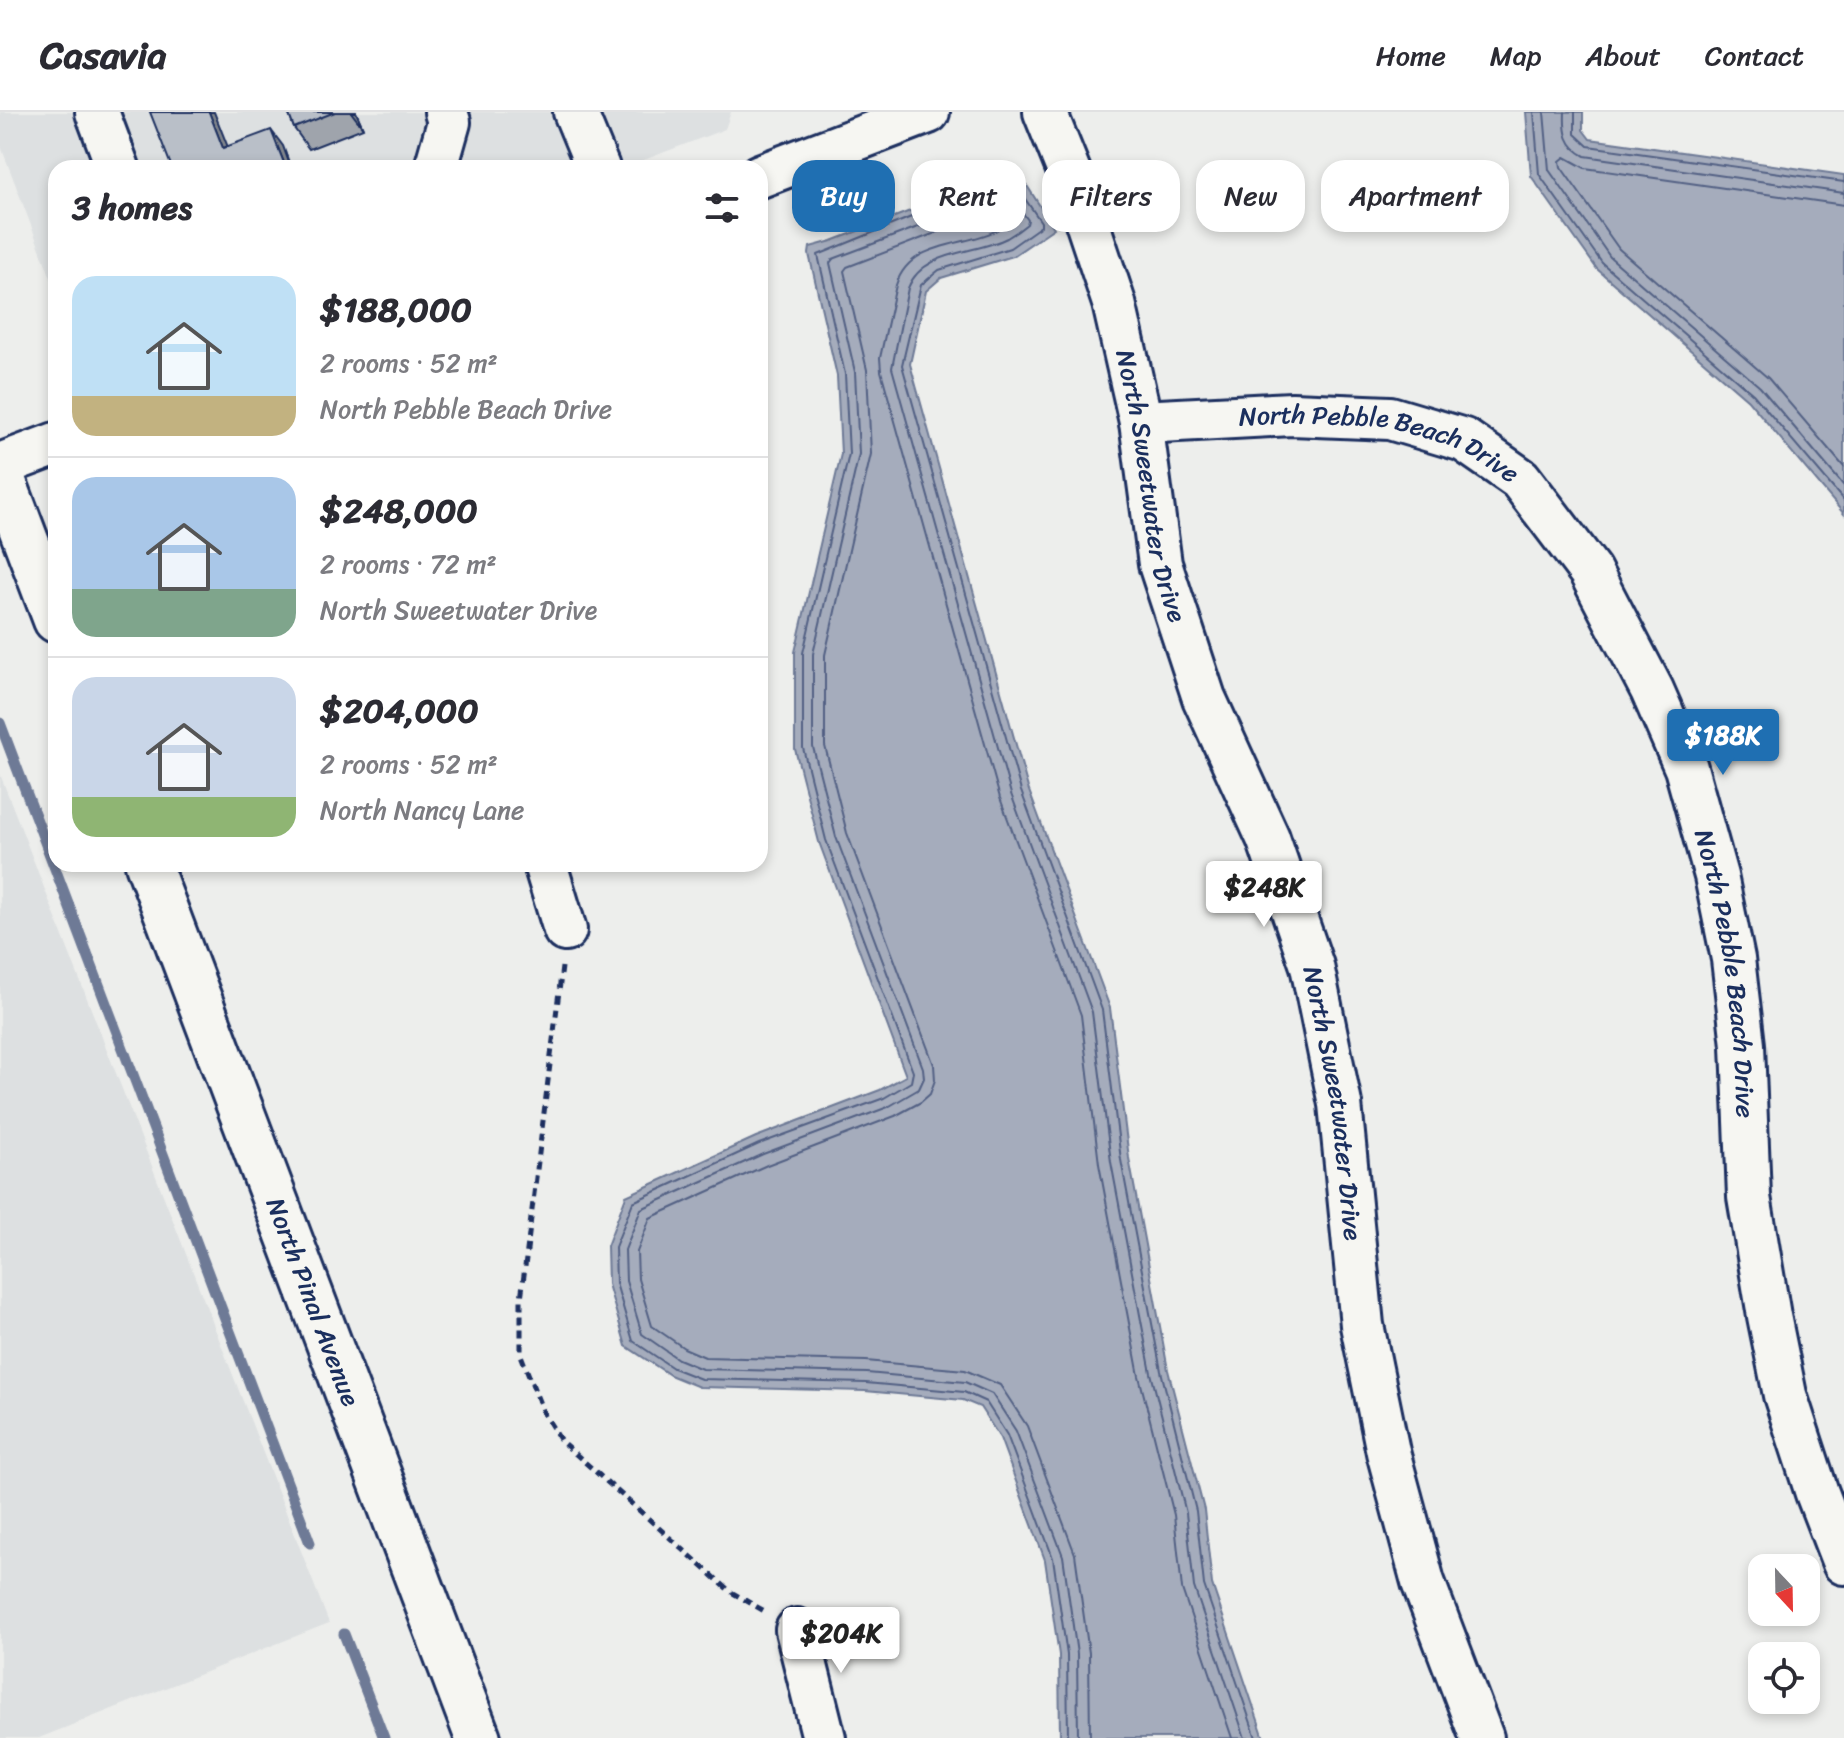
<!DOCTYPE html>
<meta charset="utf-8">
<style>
body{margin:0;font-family:Sriracha,sans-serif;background:#f2f2f3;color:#2b2b33;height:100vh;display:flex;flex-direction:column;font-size:30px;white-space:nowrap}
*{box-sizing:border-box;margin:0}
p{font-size:26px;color:#7c7c81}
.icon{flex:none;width:44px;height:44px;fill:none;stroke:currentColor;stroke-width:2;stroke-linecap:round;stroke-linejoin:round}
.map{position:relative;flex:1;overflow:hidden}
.side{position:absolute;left:48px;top:48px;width:720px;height:712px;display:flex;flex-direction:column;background:#fff;border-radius:24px;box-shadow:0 4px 12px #0003}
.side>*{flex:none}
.hud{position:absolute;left:792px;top:48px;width:760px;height:72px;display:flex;gap:16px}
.needle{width:52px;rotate:158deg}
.buttons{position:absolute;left:1748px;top:1442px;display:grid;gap:16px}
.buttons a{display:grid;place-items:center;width:72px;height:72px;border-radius:16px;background:#fff;box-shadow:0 4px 12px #0003;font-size:40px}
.price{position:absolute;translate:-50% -68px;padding:0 18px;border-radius:8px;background:#fff;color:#222;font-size:26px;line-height:52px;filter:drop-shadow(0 2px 4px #0008)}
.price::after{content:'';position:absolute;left:50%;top:48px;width:24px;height:18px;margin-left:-12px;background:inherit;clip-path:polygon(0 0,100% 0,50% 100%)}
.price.current{background:#1f6fb2;color:#fff}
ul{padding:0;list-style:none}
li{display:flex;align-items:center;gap:24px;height:200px;padding:0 24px}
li+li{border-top:2px solid #e1e1e2}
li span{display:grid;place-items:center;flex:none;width:224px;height:160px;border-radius:24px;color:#555}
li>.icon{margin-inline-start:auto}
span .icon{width:96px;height:96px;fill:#fffc;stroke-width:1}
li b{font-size:34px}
h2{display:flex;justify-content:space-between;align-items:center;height:96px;padding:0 24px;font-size:34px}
.tag{padding:0 28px;border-radius:24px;background:#fff;box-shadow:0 4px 12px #0003;font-size:28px;line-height:72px}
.tag.current{background:#1f6fb2;color:#fff}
header{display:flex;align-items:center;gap:48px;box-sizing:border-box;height:112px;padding:0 40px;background:#fff;border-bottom:2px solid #e1e1e2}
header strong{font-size:38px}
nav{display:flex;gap:44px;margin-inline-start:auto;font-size:28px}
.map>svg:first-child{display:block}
</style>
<header>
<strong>Casavia</strong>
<nav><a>Home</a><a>Map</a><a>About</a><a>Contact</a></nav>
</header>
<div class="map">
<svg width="1844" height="1626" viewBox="0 0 1844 1626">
<rect width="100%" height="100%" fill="#edeeec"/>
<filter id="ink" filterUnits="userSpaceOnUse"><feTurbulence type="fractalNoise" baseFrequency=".0125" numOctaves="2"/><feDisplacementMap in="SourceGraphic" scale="16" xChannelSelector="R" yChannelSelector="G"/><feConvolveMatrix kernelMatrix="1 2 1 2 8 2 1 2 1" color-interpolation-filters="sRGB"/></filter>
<g filter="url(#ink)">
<path fill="#dde0e1" d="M0,0h731l-6,17 -102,39h-567v123l-56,-147z
M0,662l329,849 -290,115h-39z"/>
<path fill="#a5acbc" stroke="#6e7a96" stroke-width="2" d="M1526,0h57v18l7,9 254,36v339l-96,-114 -151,-131 -66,-93z
M1017,58l37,58 -41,28 -72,22 -15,13 -16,73 118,424 82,220 19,150 39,212 36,140 8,74 52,154h-204l-1,-83 -14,-95 -45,-122 -20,-31 -17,-7 -98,-9 -166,-4 -29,-12 -44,-29 -18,-62 -1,-38 19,-50 130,-59 124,-47 26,-14 -87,-234 -24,-93v-97l46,-198 -4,-78 -28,-122 1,-7 22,-6z"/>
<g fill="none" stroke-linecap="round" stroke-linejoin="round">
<path stroke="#526184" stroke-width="2" d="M1534,0l5,62 63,89 151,131 91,107
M1544,0l5,58 61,87 150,130 84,99
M1565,0c-1,20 1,34 20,44l259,37
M1575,0v22l13,12 256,36
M1844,93l-259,-37 -20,-11 -5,4 1,6 58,82 149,129 76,89
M1068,1626l-1,-83 -14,-97 -46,-123 -21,-33 -22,-10 -98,-9 -165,-4 -28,-11 -40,-27 -17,-58 -1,-36 18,-45 126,-58 125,-46 27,-16 2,-10 -87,-232 -23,-92v-95l46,-199 -4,-80 -27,-119 113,-46 81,-29 29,42v4l-31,22 -71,22 -18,15 -19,80 119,426 81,219 19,150 40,211 35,140 8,74 52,153
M1078,1626l-1,-84 -14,-98 -47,-125 -24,-37 -27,-12 -98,-9 -165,-4 -24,-10 -36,-25 -16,-53 -1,-31 16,-41 122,-55 125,-47 31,-18 5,-11 -1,-10 -87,-231 -23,-90v-93l46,-200 -4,-82 -25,-109 3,-4 175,-66 20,27 -1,4c-6,5 -13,10 -20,14 -31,16 -84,12 -99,50l-16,80 119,426 81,218 19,150 40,211 35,140 8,74 51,151
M1090,1626l-1,-85 -14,-99 -48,-128 -27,-41 -35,-15 -99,-9 -161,-4 -21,-9 -32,-22 -14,-47 -1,-27 13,-34 117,-53 128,-49 26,-14 9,-8 5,-14 -1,-15 -87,-232 -22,-87v-91l46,-201 -4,-84 -23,-99 3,-4 156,-60 9,12c-30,32 -99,14 -116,66l-16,73 1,13 119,427 81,217 18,149 40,212 35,139 8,74 50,149"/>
<path stroke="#6e7a96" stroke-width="11" d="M0,611l310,820
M344,1522l40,104"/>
<defs>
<g id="minor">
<path d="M97,0l21,56"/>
<path d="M575,0l23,56"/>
<path id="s1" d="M1045,0l31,77 38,114 27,119 19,142 44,134 64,140 44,128 28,138 22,221 26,127 35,130 59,156"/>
<path d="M436,56l13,-46 -3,-10"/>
<path d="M760,64l168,-64"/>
<path id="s2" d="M1141,310l151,-8 98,4 74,22 56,39 70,92 62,119 34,78 30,108 17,83 10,86 6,152 20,119 16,79 32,98 27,70"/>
<path d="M0,353l56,-21"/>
<path d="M545,752l20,66"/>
<path d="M797,1518l27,108"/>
</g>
<g id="major">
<path d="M0,360l56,148"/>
<path id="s3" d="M148,752l330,874"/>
</g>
</defs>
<use href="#minor" stroke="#1b2f5e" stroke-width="48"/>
<use href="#major" stroke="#1b2f5e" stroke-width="50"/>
<path stroke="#1b2f5e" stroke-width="5" stroke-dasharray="8 6" stroke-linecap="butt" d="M562,855l-41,332v56l22,57 18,29 170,151 35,20"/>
<use href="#minor" stroke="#f6f6f2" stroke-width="42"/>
<use href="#major" stroke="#f6f6f2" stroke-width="44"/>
</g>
<path fill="#9fa4ac" stroke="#1b2f5e" stroke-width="2" d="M288,0h68l7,16 -54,21 -15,-21z"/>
<path fill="#82868c" stroke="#1b2f5e" stroke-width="2" d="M209,0h5l21,53 -12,-17z
M351,0h5l7,16z
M271,18l12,16 8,22h-5z"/>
<path fill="#b9bfc8" stroke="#1b2f5e" stroke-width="2" d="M150,0h59l14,36 48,-18 15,38h-114z
M288,0h47l-41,16z"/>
</g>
<g text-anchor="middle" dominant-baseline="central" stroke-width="6" stroke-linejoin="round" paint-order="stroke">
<g font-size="26" fill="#1b2f5e" stroke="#f6f6f2">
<text stroke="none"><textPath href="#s2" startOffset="244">North Pebble Beach Drive</textPath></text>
<text stroke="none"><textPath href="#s1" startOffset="390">North Sweetwater Drive</textPath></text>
<text stroke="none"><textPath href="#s2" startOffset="940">North Pebble Beach Drive</textPath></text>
<text stroke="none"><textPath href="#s1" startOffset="1038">North Sweetwater Drive</textPath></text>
<text stroke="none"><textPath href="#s3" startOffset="468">North Pinal Avenue</textPath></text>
</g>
</g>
</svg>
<div class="buttons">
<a><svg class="needle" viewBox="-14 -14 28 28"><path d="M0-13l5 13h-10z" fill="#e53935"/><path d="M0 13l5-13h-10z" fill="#7c7c81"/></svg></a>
<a><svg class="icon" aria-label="locate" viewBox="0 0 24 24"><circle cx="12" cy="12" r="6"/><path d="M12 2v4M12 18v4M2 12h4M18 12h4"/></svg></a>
</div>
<b class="price current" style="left:1723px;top:665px">$188K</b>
<b class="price" style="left:1264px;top:817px">$248K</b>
<b class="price" style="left:841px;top:1563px">$204K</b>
<div class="hud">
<a class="tag current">Buy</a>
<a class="tag">Rent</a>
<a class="tag">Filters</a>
<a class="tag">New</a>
<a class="tag">Apartment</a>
</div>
<section class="side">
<h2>3 homes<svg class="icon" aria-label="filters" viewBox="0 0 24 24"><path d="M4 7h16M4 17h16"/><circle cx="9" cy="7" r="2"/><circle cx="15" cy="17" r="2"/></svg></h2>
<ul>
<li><span style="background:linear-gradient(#bfe0f5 75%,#c2b280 0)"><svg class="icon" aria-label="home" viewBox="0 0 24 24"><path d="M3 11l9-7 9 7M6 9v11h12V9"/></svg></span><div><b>$188,000</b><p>2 rooms · 52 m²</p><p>North Pebble Beach Drive</p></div></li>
<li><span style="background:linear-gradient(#a9c7e8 70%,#7fa58c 0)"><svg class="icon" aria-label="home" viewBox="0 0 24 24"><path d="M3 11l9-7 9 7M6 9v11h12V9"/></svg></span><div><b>$248,000</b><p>2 rooms · 72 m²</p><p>North Sweetwater Drive</p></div></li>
<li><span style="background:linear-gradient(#c9d6e8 75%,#8fb573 0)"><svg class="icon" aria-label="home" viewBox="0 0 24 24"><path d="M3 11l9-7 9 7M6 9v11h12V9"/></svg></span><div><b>$204,000</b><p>2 rooms · 52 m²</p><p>North Nancy Lane</p></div></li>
</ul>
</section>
</div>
